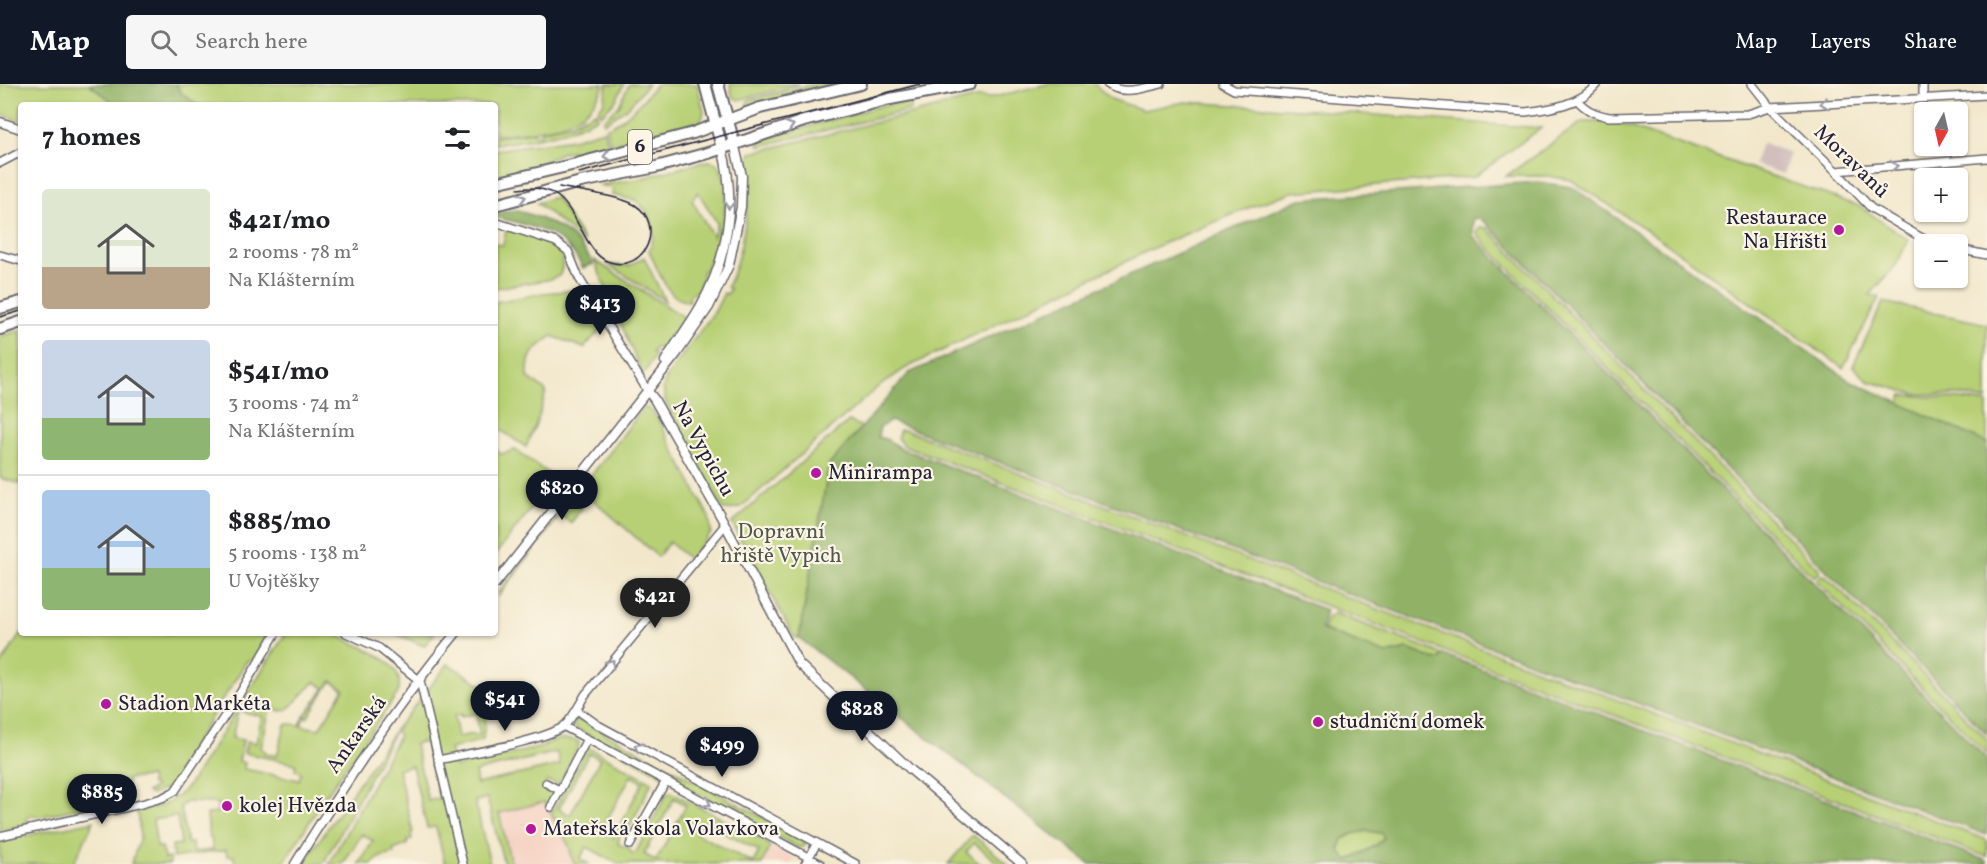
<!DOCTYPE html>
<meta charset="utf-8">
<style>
body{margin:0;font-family:Vollkorn,serif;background:#f6f6f6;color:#202124;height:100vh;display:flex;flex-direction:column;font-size:22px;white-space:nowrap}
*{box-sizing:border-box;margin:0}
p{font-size:20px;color:#757577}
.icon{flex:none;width:33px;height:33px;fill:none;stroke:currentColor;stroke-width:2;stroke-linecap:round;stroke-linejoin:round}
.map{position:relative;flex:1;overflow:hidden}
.details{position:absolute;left:18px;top:18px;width:480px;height:534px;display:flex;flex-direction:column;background:#fff;border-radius:6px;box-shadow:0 2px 4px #0004}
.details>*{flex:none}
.needle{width:39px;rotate:188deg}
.buttons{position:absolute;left:1914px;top:18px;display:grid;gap:12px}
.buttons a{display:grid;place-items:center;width:54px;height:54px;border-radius:6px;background:#fff;box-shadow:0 2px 4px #0004;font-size:30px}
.price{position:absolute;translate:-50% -51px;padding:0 14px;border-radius:21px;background:#111827;color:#fff;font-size:20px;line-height:39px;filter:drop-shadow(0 2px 3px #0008)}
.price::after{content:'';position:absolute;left:50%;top:36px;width:18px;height:14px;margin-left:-9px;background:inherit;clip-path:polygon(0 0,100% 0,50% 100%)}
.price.on{background:#222;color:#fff}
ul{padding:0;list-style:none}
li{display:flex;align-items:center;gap:18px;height:150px;padding:0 24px}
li+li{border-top:2px solid #e0e0e0}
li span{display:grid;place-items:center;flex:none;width:168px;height:120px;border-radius:6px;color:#555}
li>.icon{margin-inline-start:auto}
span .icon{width:72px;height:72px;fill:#fffc;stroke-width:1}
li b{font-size:26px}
h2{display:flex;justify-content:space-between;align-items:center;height:72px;padding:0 24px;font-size:26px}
header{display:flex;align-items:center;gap:36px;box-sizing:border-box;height:84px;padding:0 30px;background:#111827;color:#fff}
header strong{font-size:28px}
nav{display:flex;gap:33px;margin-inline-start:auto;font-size:21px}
.search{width:420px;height:54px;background:#f6f6f6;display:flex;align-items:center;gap:15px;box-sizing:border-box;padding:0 21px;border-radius:6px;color:#757577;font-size:22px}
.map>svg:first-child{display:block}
</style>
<header>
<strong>Map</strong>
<div class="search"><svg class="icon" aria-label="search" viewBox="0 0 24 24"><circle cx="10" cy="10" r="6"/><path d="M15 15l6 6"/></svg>Search here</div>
<nav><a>Map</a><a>Layers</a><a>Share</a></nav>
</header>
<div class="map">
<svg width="1987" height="780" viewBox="0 0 1987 780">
<rect width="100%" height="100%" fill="#fcf5e5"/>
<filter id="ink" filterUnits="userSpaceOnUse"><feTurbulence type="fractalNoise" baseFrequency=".0167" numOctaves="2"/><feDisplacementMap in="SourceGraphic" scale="12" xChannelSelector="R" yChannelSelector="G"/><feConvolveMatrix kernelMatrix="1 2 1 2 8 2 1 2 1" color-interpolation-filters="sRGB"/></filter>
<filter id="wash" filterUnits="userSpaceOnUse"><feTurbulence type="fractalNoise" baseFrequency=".008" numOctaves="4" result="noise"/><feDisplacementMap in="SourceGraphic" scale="24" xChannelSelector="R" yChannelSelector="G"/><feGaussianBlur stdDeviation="1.35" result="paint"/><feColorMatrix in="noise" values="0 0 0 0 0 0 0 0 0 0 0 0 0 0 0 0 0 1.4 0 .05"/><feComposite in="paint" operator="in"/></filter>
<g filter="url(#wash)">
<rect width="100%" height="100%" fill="#f2e7cb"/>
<path fill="#f5d2c2" d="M544,718l25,44 5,18h-63l-13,-51z
M773,762l22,12 -4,6h-29z"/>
<path fill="#d1bfbd" d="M1761,59l29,10 -7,21 -29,-10z"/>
<path fill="#b7d075" stroke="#6c7958" stroke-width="1.5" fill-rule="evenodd" d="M0,0h89l28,21h-96v16l-21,-7z
M176,0h428c-17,47 -66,46 -109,51v-30h-297l-16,-11z
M607,0h17l-8,16 -15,15 -3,-5 6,-8z
M629,0h19l-20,23 -24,16 -1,-3 16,-14z
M656,0h41l7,27 -2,8 -5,5 -26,8 -60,12 -5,-16c22,-10 36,-26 50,-44z
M730,0h70l-62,16 -6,-4z
M814,0h26l-93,23v-4l2,-3z
M1047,0h47l17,15 32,11 42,-8 115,7 241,19 -67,49 -182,15 -39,14 -91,38 -256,124 -28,19 -137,120 -12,3h-5l-58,-107 -3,-15 4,-12 48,-65 9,-18 3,1 3,-5 -3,-2c13,-26 18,-59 21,-87 2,-15 -4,-33 3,-47l229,-56 10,1z
M912,19l-2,7 -150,36 -3,-5 126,-36z
M596,28l2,5c-31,17 -67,24 -103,27v-7l39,-5 1,2h5l1,-3 29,-7z
M1582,38h33l244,84 50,34 -13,25 -26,30 9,2 -36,71 -202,-142 -70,-46 -23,-4h-42z
M604,46l4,13 -2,2 -33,8 -2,-2 -10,2 -28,15 -38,9v-27l78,-11z
M707,77c24,-2 19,45 16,61 -4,16 -12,33 -18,49h-2l-1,4 1,1 -5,14 -9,7 1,4c-23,2 -32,-33 -41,-50 10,-22 1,-39 -15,-52l-1,1 -21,-5 1,-7 -14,-3 35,-5zM698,108l19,31 -4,14 -21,-37z
M556,113l28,45 -47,-39z
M1481,143l6,1 25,26 305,313 3,3v3l-6,3 -4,-2 -325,-330 -8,-10 1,-5z
M506,145c22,7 70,14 53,47l-12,4 -52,8v-44l8,1z
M644,173l21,44 -56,-36 20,1z
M594,176l91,58 -26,31 -3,-2 -4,5 3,3 -12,21z
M577,206l23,40 -16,18 -32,-12c-18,14 -25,16 -24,41l18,14 -8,28 -12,28 -31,-21v-124l48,-9z
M1883,218l104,22v76l-26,-5 -47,-1 -10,-3 -36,-10 -15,-15z
M21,246v154l-21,-6v-142z
M1902,311l59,4 26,4v40l-88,-40z
M643,324h5l7,6 54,103 2,16 -21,27 -21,-18 -11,15 -68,-60 -3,3 -10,-8 30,-36z
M849,337l13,6 -33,38 -30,173 -5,-1 -62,-114z
M900,346h5l1082,410v17l-1084,-412 -6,-7z
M495,365l6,5 14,-4 40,28 -60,77z
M571,416l11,8 -11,15 -11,-8 -62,82 3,-8z
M1823,491l3,1 161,163v15l-170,-173 1,-3z
M1334,529l108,41 -2,5 -5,1 -27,-11 -22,5 -63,-24 4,-12z
M21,549h249l-16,27 -7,1 -70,110 3,7 -9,9 -20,8 -4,-3 8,-4 -1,-3h-3l-1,-8 -23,2 1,18 -89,20 -7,-2 -6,4 2,5 -28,7v-165z
M286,549c14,0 30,-2 43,0 8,1 16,6 22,9 21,9 56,23 47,51l-73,104 -42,67h-48l-1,-8h-7l-1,-6 -53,8 -1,-13 9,-1 -4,-28 -24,4 4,27h5l2,12 6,-1v6h-39l9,-27 -3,-26c25,-5 33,-5 51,-25zM331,597l13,8 -25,40 -18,-3 3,-10 3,2zM315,598l10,6 -21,28 -4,9 -10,-1 -5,1 -8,31 -9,-2 -7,-6 9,-40 12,3 6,-2zM238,627l24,5 -6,27 -9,-2 -3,12 52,11 -1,6 6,2 -2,8 -55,-11 1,-6 -6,-2 4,-21 -11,-2zM187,718l30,1v10l-10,1 2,23h2l2,13 -20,2 -1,-9h-5l-7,-37z
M395,549h40l-11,13z
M448,580l67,41 -29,7 -3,28 -33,9 5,18 87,-20c10,-9 23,-9 36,-6l1,4 -19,38 -4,1 -9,-3 -2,4 9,8 -7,14 -3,-5 -45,11 12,51h-7l-17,-66 -12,3 15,63h-45l-9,-37 -9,1 -15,-62 -14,3 15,63 -2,1 1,6 -4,1 -1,5 -14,5 1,4 -14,3 -8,7h-13l14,-23 -11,-7 -19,30h-14l70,-128 -3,-7 -73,135h-20l93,-135zM476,629l4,22 -6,1 -1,-2 -15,3 -4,-21 7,-2v3zM421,658l5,2 13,54 -11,3 -13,-57zM557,668l3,13 -83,19 -2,-12z
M579,635l226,121v6l-6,2 -224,-120 -1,-7z
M589,664l63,34 -24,48 -8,3 -2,11 11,4 3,6 4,-2 30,-57 5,-3 92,48 7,6 -8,18h-144l-31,-17 -7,12 9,5h-15l-5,-18 -20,-36 5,-1 32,-60zM589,669l11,6 -30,56 -11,-6zM631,692l12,6 -30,56 -12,-7zM674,714l12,7 -30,56 -12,-7zM703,738l56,29 -6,12 -56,-29z
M94,737l-21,43h-73v-23z
M1367,747l14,2 3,5 -9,8 -26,14 -4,-2 -6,-8 4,-11 9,-5z
M973,751l35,29h-9l-25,-21 -8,9 14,12h-32z"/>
<path fill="#91b266" stroke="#5a6a50" stroke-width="1.5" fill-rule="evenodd" d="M89,0h87l6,10 16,11h-81z
M1537,98l35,5 277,193 138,63v291l-500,-510 -8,-6 -6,1v17l514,523v76l-1096,-414 -11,6 -2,10 10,3 12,8 426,162 -5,19 65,25 22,-5 27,11 5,-1 2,-5 545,207v3h-897l-291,-226 30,-173 80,-92 391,-174zM1367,747l14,2 3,5 -9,8 -26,14 -4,-2 -6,-8 4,-11 9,-5z
M514,126c33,8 63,22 79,54l-10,4c-20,-38 -49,-41 -88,-51v-3z"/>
</g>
<g filter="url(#ink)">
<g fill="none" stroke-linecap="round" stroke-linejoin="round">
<defs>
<path id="minor" d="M1107,0c16,12 36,4 54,0
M1223,0l11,6 291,22c25,-3 55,-7 72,-28
M1752,0l18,23 66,64 35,37 51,30 21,6
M1923,0v13
M1577,16c10,11 18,14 32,17l139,-3 22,-7 217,-12
M0,79l21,-11
M1836,87l151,-13
M495,138l61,20 12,9 11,27 68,112
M1958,165l29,6
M0,171l21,6
M346,549l33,15 41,33 43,183
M577,626l21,15 258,139
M563,642l258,138
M438,676c27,-6 107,-19 126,-34 9,-8 15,-21 21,-31l140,-170
M546,699l13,7
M551,723l36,-68
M0,752l141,-32 21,-6 13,-7 65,-98 36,-60
M630,761l36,-64
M805,780l12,-21"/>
<path id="tertiary" d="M0,38l21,7
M665,277c11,-18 24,-35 35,-54 28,-49 37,-105 22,-159
M647,306l7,9 66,116 79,149 112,106 111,94
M495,500l183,-232 31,-45 20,-42 12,-58 1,-31 -8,-33
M295,780c49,-80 101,-158 161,-231"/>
<path id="primary" d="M705,0l17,64
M718,0l16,59
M495,99l81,-19 117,-31 67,-25 101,-24
M495,121l86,-23 75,-15 52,-14 96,-32 86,-22 80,-15
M0,224l21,-6
M0,245l21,-7"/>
</defs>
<use href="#minor" stroke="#6b676d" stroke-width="10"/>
<use href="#tertiary" stroke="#6b676d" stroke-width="11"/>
<use href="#primary" stroke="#6b676d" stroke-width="14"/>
<use href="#minor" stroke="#fff" stroke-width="7"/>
<use href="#tertiary" stroke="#fff" stroke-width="8"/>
<use href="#primary" stroke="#fff" stroke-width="10"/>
<path stroke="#22223b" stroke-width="1.5" d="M579,89l341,-89
M518,105c43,-7 51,20 69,51 6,10 12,19 23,22 35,11 56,-37 25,-57 -15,-9 -56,-14 -76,-18
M0,233l21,-6"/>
</g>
<defs><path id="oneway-chevron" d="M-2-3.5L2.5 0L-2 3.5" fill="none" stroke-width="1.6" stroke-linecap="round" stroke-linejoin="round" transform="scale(1.5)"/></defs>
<g stroke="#9c9ca7">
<use href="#oneway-chevron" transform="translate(1824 19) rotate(177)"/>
<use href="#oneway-chevron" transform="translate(790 42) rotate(-17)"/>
<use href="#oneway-chevron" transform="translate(607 72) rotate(165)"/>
<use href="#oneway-chevron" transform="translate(1894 82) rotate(-5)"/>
<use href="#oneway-chevron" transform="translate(522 114) rotate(-15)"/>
<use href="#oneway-chevron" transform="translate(729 121) rotate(92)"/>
<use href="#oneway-chevron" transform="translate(611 579) rotate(-51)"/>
<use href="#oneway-chevron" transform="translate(638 663) rotate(-152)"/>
<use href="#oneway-chevron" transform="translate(707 719) rotate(28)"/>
</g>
</g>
<g fill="#b5179e" stroke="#fcf5e5" stroke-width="2">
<circle cx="1839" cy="146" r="6"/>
<circle cx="816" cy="389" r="6"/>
<circle cx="106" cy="620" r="6"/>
<circle cx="1318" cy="638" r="6"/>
<circle cx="227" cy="722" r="6"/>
<circle cx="531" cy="745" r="6"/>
</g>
<g text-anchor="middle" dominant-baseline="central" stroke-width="4.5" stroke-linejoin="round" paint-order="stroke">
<rect fill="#fcf5e5" stroke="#63616e" stroke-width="1.5" x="628" y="46" width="24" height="34" rx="4.5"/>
<g font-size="20" font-weight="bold" fill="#22223b">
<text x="640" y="63">6</text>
</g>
<g font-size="21" fill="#22223b" stroke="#fcf5e5">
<text transform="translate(1851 78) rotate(44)">Moravanů</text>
<text transform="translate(703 365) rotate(61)">Na Vypichu</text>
<text transform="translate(357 651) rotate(-55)">Ankarská</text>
</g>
<g font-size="21" fill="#22223b" stroke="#fcf5e5" text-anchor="start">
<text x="1827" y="134" text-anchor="end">Restaurace<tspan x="1827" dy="24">Na Hřišti</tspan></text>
<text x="828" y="389">Minirampa</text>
<text x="118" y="620">Stadion Markéta</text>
<text x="1330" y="638">studniční domek</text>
<text x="239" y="722">kolej Hvězda</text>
<text x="543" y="745">Mateřská škola Volavkova</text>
</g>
<g font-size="21" fill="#4f564c" stroke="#fcf5e5">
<text x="781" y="448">Dopravní<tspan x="781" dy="24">hřiště Vypich</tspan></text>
</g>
</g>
</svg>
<div class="buttons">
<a><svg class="needle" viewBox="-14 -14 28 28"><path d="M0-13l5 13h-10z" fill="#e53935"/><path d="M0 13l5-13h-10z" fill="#757577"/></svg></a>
<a>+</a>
<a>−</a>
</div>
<b class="price" style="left:600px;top:252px">$413</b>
<b class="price" style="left:562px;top:437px">$820</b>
<b class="price on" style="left:655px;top:545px">$421</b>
<b class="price" style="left:505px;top:648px">$541</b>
<b class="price" style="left:862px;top:658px">$828</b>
<b class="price" style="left:722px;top:694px">$499</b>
<b class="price" style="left:102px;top:741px">$885</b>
<section class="details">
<h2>7 homes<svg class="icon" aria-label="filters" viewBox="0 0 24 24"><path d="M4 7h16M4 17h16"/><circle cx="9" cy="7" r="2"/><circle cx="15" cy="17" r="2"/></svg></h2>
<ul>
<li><span style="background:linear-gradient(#dfe7d0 65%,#b9a48a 0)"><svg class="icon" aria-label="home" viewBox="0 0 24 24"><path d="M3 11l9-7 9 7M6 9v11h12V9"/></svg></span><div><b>$421/mo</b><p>2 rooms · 78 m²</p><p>Na Klášterním</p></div></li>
<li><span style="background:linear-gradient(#c9d6e8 65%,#8fb573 0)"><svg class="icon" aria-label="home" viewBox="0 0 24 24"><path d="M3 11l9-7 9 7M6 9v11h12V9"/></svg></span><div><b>$541/mo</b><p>3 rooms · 74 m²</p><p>Na Klášterním</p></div></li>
<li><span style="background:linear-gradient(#a9c7e8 65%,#8fb573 0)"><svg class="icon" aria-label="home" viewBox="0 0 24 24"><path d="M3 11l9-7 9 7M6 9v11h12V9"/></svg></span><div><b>$885/mo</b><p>5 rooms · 138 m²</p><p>U Vojtěšky</p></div></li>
</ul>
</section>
</div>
